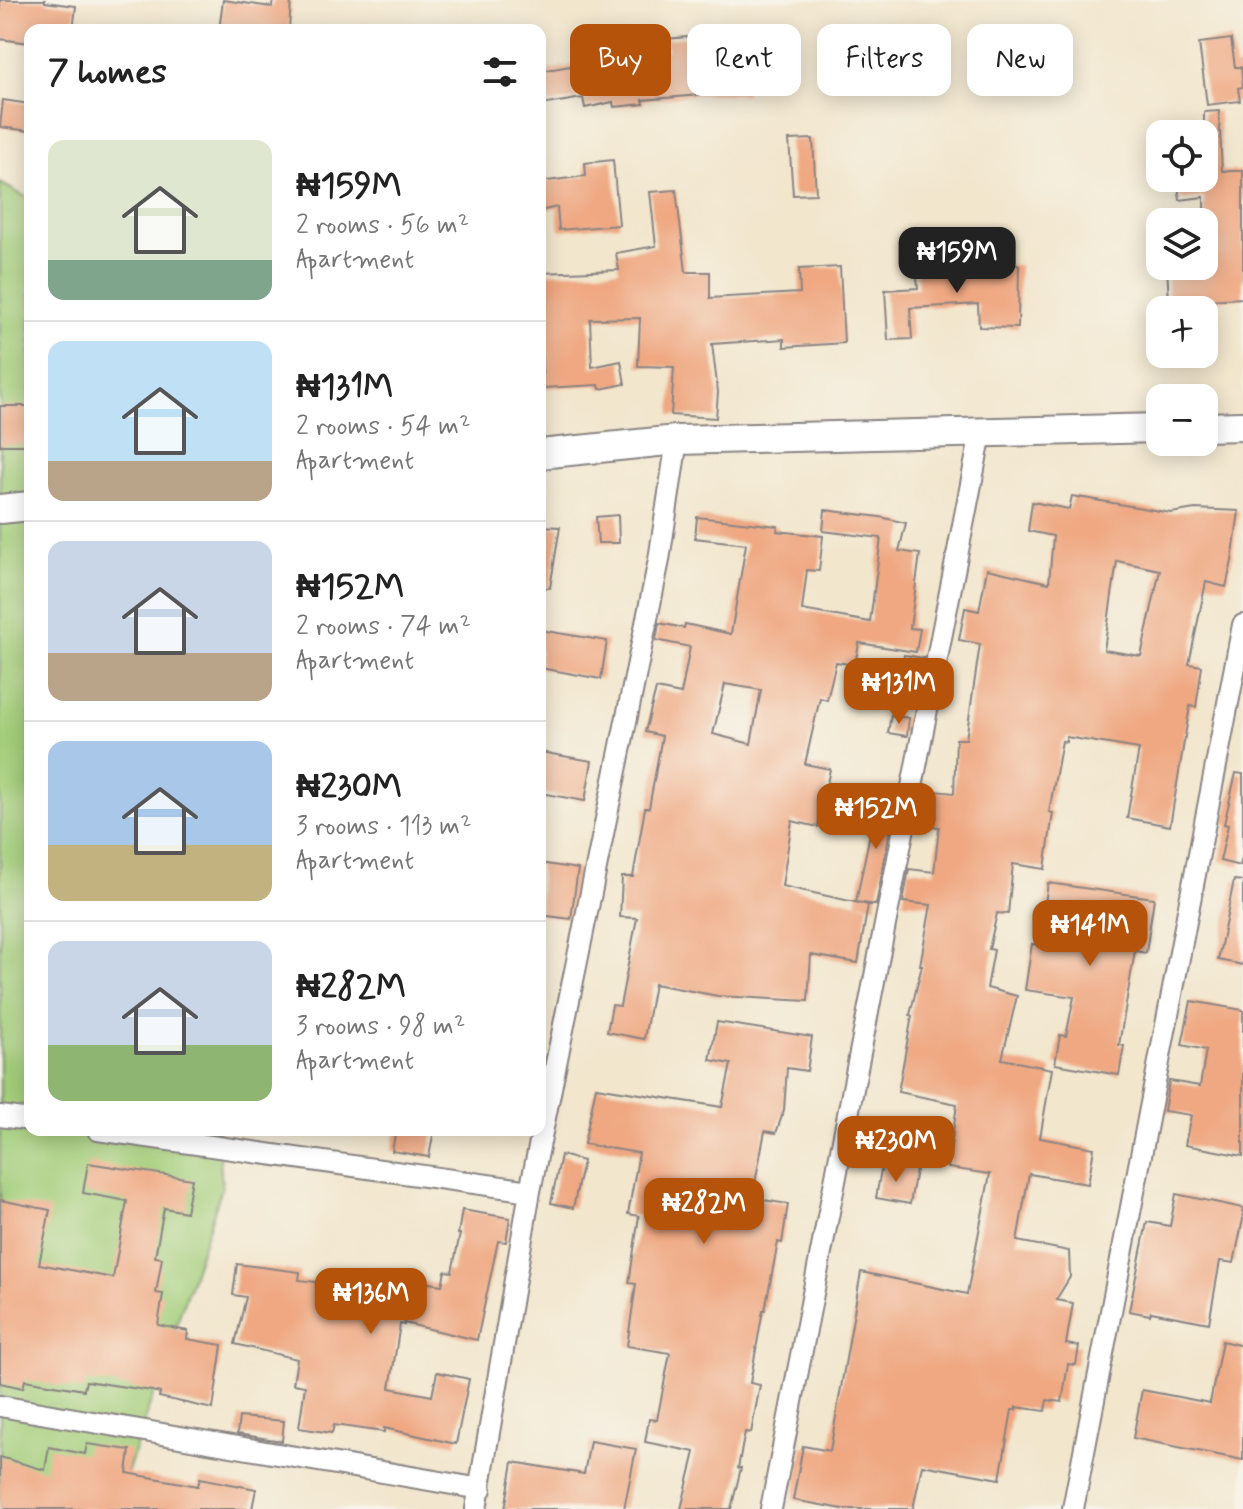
<!DOCTYPE html>
<meta charset="utf-8">
<style>
body{margin:0;font-family:Mynerve,sans-serif;background:#f2f2f2;color:#222;height:100vh;display:flex;flex-direction:column;font-size:30px;white-space:nowrap}
*{box-sizing:border-box;margin:0}
p{font-size:26px;color:#767676}
.icon{flex:none;width:44px;height:44px;fill:none;stroke:currentColor;stroke-width:2;stroke-linecap:round;stroke-linejoin:round}
.map{position:relative;flex:1;overflow:hidden}
.sheet{position:absolute;left:24px;top:24px;width:522px;height:1112px;display:flex;flex-direction:column;background:#fff;border-radius:16px;box-shadow:0 4px 20px #0003}
.sheet>*{flex:none}
.guide{position:absolute;left:570px;top:24px;width:552px;height:72px;display:flex;gap:16px}
.tools{position:absolute;left:1146px;top:120px;display:grid;gap:16px}
.tools a{display:grid;place-items:center;width:72px;height:72px;border-radius:16px;background:#fff;box-shadow:0 4px 20px #0003;font-size:40px}
.price{position:absolute;translate:-50% -68px;padding:0 18px;border-radius:16px;background:#b45309;color:#fff;font-size:26px;line-height:52px;filter:drop-shadow(0 2px 4px #0008)}
.price::after{content:'';position:absolute;left:50%;top:48px;width:24px;height:18px;margin-left:-12px;background:inherit;clip-path:polygon(0 0,100% 0,50% 100%)}
.price.current{background:#222;color:#fff}
ul{padding:0;list-style:none}
li{display:flex;align-items:center;gap:24px;height:200px;padding:0 24px}
li+li{border-top:2px solid #e0e0e0}
li span{display:grid;place-items:center;flex:none;width:224px;height:160px;border-radius:16px;color:#555}
li>.icon{margin-inline-start:auto}
span .icon{width:96px;height:96px;fill:#fffc;stroke-width:1}
li b{font-size:34px}
h2{display:flex;justify-content:space-between;align-items:center;height:96px;padding:0 24px;font-size:34px}
.pill{padding:0 28px;border-radius:16px;background:#fff;box-shadow:0 4px 20px #0003;font-size:28px;line-height:72px}
.pill.current{background:#b45309;color:#fff}
.map>svg:first-child{display:block}
</style>
<div class="map">
<svg width="1243" height="1509" viewBox="0 0 1243 1509">
<rect width="100%" height="100%" fill="#f7f3e8"/>
<filter id="ink" filterUnits="userSpaceOnUse"><feTurbulence type="fractalNoise" baseFrequency=".0125" numOctaves="2"/><feDisplacementMap in="SourceGraphic" scale="16" xChannelSelector="R" yChannelSelector="G"/><feConvolveMatrix kernelMatrix="1 2 1 2 8 2 1 2 1" color-interpolation-filters="sRGB"/></filter>
<filter id="wash" filterUnits="userSpaceOnUse"><feTurbulence type="fractalNoise" baseFrequency=".006" numOctaves="4" result="noise"/><feDisplacementMap in="SourceGraphic" scale="32" xChannelSelector="R" yChannelSelector="G"/><feGaussianBlur stdDeviation="1.8" result="paint"/><feColorMatrix in="noise" values="0 0 0 0 0 0 0 0 0 0 0 0 0 0 0 0 0 1.4 0 .05"/><feComposite in="paint" operator="in"/></filter>
<g filter="url(#wash)">
<rect width="100%" height="100%" fill="#f2e6cd"/>
<path fill="#a3cd79" stroke="#62785a" stroke-width="2" d="M0,183l30,16v931h188l4,57 -103,311 -119,11z"/>
<g id="blocks">
<path fill="#efa882" fill-rule="evenodd" d="M0,0h45v2l31,4 -3,24h-43v13l-30,-4z
M223,0l49,7 1,-7h18l-2,30h-70z
M698,36v7l46,-2v8l17,-1 3,36 -18,2v8h-35l-68,6 1,4 -30,3 -1,-5 -28,6 -2,-10 -43,7v-34l37,-6 -2,-10 27,-5 2,9 63,-9 -1,-11z
M1231,39l4,28h6l2,20 -5,1 2,13 -33,4 -8,-62z
M894,57l1,18 -19,1 -1,-18z
M3,100l27,4v27l-30,-4z
M1219,111l3,60h21v127l-74,4 -2,-36h37v-69l-24,3 -3,-22h27v-66z
M813,139l3,55 -23,1 -4,-55z
M613,160l6,65 -60,5 -2,-23 -17,4v-29l46,-6 -1,-13z
M676,190l10,82h24v26l90,-5 -1,-24 41,-2 4,76 -60,4v-8l-72,5 6,48 -2,26 -45,-3 3,-48 -36,-1 2,-48 -50,1 2,48 29,-6 4,23 -25,5 -1,-4 -56,3 -3,-61v-54l79,-3 -3,-17 40,-7 -6,-54z
M963,263l1,2h55l-1,63 -39,-1 -1,-23 -68,4 2,31 -24,1 -3,-50 33,-2 -2,-22z
M0,406h30v39h-30z
M1072,496l99,17 24,-4 44,2 -7,50 -6,26 -20,-5 -17,82 13,2 -6,41 -6,-1 -20,120 -43,-8 12,-69 -73,-12v5l-4,-1 -13,71 4,1 -8,56 -32,-5 -5,50 -11,-1 -8,36 5,1 -7,38 30,8 -15,63 50,10 -12,69 54,10 -6,36 -59,-10 -12,67 52,10 1,26 -14,23 17,3 -7,41 13,2 -3,19 -8,-1 -6,38 -15,-2 -2,11 -29,-4v3h-4l-12,69 -78,-14 -9,44h-70l-50,-9 10,-54 27,5 31,-179 106,22 23,-120 -42,-6 9,-64 -59,-12 14,-76 -2,-1 12,-50h-2l11,-60 -28,-3 6,-33 25,3 5,-45 -21,-2 4,-20h2l1,-15 29,3 2,-54h10l14,-95 -21,-4 6,-32 14,3 8,-42 62,14 4,-47 -25,-5 4,-29 37,7zM1117,561l43,9 -19,86 -37,-6z
M825,510l55,7 26,6 -7,28 21,3 -10,74 10,1 -4,23 -57,-9 -4,22 -19,-3 -9,38 -7,-2 -15,66 25,5 -12,58 -26,-6 -10,65 86,19 -10,58 -47,-8 -3,46 -90,-5 -64,-12 -10,55 -37,-7 5,-27 8,1 17,-88 -17,-1 2,-40h11l12,-69h4l13,-72 -17,-4 11,-43 25,5 9,-47 -34,-7 3,-17 25,5 1,-4 46,10 15,-90 -51,-6 2,-21 81,9 -1,5 46,5 -4,35 -12,-1 -5,40 68,12 11,-84 -58,-7zM725,684l36,6 -10,54 -38,-10z
M618,515l1,28h-21l-2,-26z
M540,526l20,1 -10,61 -10,-1z
M540,630l67,11 -6,38 -61,-11z
M904,655l20,3 -10,48 -16,-3z
M891,715l18,3 -2,18 -19,-3z
M540,752l52,9 -7,40 -45,-8z
M1236,773l7,1v80l-3,12 -20,-5 8,-36 -4,-1z
M878,794l18,5 -20,106 -20,-3z
M540,863l38,6 -7,50 -31,-4z
M1234,880l9,1v84l-25,-5z
M1048,883l106,15 -8,55 -11,-2 -16,94 5,1 -5,29 -64,-11 5,-29 6,1 8,-39 -49,-7 7,-46 7,1z
M1191,1001l52,9v146l-58,-11 6,-30 -27,-4 5,-30 31,5 6,-36 -24,-5z
M717,1022l95,15 -5,34 -20,-3 -3,42 -8,23 -11,-2 -13,67 36,6 -6,39 -4,-1 -13,68h-2l-13,73 10,2 -9,48 -6,-1 -7,36h3l-10,41h-50l14,-57 -50,-10 4,-23 8,1 13,-67 -43,-7 9,-62 -7,-1 10,-67 -11,-2 11,-61 -55,-9 12,-57 126,20 9,-43 -21,-4z
M396,1130h38l-5,27 -37,-6z
M561,1155l22,6 -10,47 -22,-5z
M88,1163l104,16 -6,33 -22,-4 -9,49 7,1 -6,35 7,1 -5,31 30,6 -1,8 35,6 -9,64 -54,-12 1,-4 -8,-2 -66,-10 -2,9 -59,-10 -2,8 -23,-5v-183l50,10 -11,54 74,14 14,-77 -44,-8z
M882,1164l34,6 -6,34 -34,-6z
M1176,1194l67,14v11l-9,44 -14,-2 -11,62 -58,-11 -1,3 -21,-4 18,-89 23,4z
M462,1210l48,8 -4,24 -8,-1 -21,99 -73,-17v2l-4,-1 -10,64 42,8 5,-24 32,7 -13,65 -72,-16v4l-50,-7 -2,8 -33,-5 6,-42 -12,-2 4,-25 -62,-15 11,-47 -13,-2 4,-31 63,8 -1,8 64,8 2,-12 25,4 1,-3 51,8 3,-14 7,1 8,-38h-2z
M1222,1341l21,5v114l-110,-22 9,-48 68,13z
M239,1417l45,4 -2,20 -45,-7z
M590,1441l46,8 -12,60h-119l8,-47 71,12z
M87,1444l43,6 -3,23 71,13 2,-8 56,11 -4,20h-252v-52l45,13 4,-23 36,7z"/>
</g>
</g>
<g filter="url(#ink)">
<use href="#blocks" fill-opacity="0" stroke="#8a8484" stroke-width="2"/>
<g fill="none" stroke-linecap="round" stroke-linejoin="round">
<defs>
<path id="street" d="M0,1116l30,4
M98,1130l432,61
M0,1406l481,83
M476,1509l54,-318 129,-631 18,-120
M771,1509l210,-1076
M1073,1509l170,-884"/>
<path id="secondary" d="M1204,427l39,-1
M540,454l137,-14 483,-12
M0,509l30,-3"/>
</defs>
<use href="#street" stroke="#8a8484" stroke-width="24"/>
<use href="#secondary" stroke="#8a8484" stroke-width="32"/>
<use href="#street" stroke="#fff" stroke-width="20"/>
<use href="#secondary" stroke="#fff" stroke-width="28"/>
</g>
</g>
</svg>
<div class="tools">
<a><svg class="icon" aria-label="locate" viewBox="0 0 24 24"><circle cx="12" cy="12" r="6"/><path d="M12 2v4M12 18v4M2 12h4M18 12h4"/></svg></a>
<a><svg class="icon" aria-label="layers" viewBox="0 0 24 24"><path d="M12 4l9 5-9 5-9-5zM3 14l9 5 9-5"/></svg></a>
<a>+</a>
<a>−</a>
</div>
<b class="price current" style="left:957px;top:295px">₦159M</b>
<b class="price" style="left:899px;top:726px">₦131M</b>
<b class="price" style="left:876px;top:851px">₦152M</b>
<b class="price" style="left:1090px;top:968px">₦141M</b>
<b class="price" style="left:896px;top:1184px">₦230M</b>
<b class="price" style="left:704px;top:1246px">₦282M</b>
<b class="price" style="left:371px;top:1336px">₦136M</b>
<div class="guide">
<a class="pill current">Buy</a>
<a class="pill">Rent</a>
<a class="pill">Filters</a>
<a class="pill">New</a>
</div>
<section class="sheet">
<h2>7 homes<svg class="icon" aria-label="filters" viewBox="0 0 24 24"><path d="M4 7h16M4 17h16"/><circle cx="9" cy="7" r="2"/><circle cx="15" cy="17" r="2"/></svg></h2>
<ul>
<li><span style="background:linear-gradient(#dfe7d0 75%,#7fa58c 0)"><svg class="icon" aria-label="home" viewBox="0 0 24 24"><path d="M3 11l9-7 9 7M6 9v11h12V9"/></svg></span><div><b>₦159M</b><p>2 rooms · 56 m²</p><p>Apartment</p></div></li>
<li><span style="background:linear-gradient(#bfe0f5 75%,#b9a48a 0)"><svg class="icon" aria-label="home" viewBox="0 0 24 24"><path d="M3 11l9-7 9 7M6 9v11h12V9"/></svg></span><div><b>₦131M</b><p>2 rooms · 54 m²</p><p>Apartment</p></div></li>
<li><span style="background:linear-gradient(#c9d6e8 70%,#b9a48a 0)"><svg class="icon" aria-label="home" viewBox="0 0 24 24"><path d="M3 11l9-7 9 7M6 9v11h12V9"/></svg></span><div><b>₦152M</b><p>2 rooms · 74 m²</p><p>Apartment</p></div></li>
<li><span style="background:linear-gradient(#a9c7e8 65%,#c2b280 0)"><svg class="icon" aria-label="home" viewBox="0 0 24 24"><path d="M3 11l9-7 9 7M6 9v11h12V9"/></svg></span><div><b>₦230M</b><p>3 rooms · 113 m²</p><p>Apartment</p></div></li>
<li><span style="background:linear-gradient(#c9d6e8 65%,#8fb573 0)"><svg class="icon" aria-label="home" viewBox="0 0 24 24"><path d="M3 11l9-7 9 7M6 9v11h12V9"/></svg></span><div><b>₦282M</b><p>3 rooms · 98 m²</p><p>Apartment</p></div></li>
</ul>
</section>
</div>
